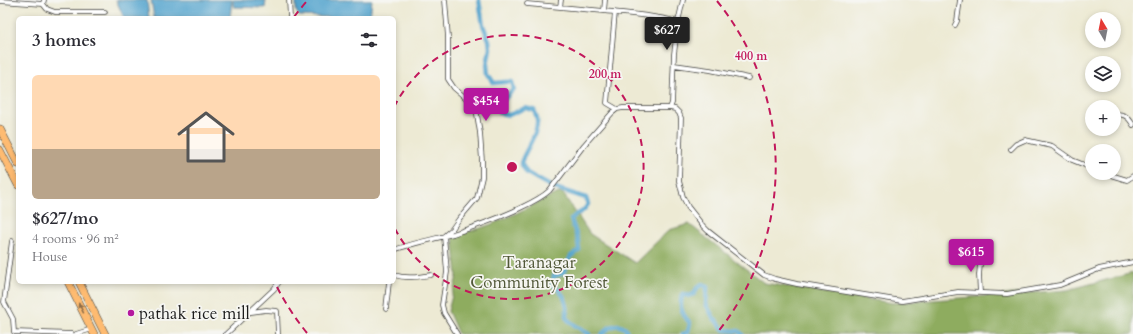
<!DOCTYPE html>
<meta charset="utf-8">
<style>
body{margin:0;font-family:Cardo,serif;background:#f7f7f7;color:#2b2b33;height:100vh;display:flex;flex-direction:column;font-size:15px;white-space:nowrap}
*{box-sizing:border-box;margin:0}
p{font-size:13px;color:#7c7c81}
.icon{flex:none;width:22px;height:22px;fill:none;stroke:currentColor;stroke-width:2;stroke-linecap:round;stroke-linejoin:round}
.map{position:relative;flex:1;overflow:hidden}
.sheet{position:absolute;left:16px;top:16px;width:380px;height:268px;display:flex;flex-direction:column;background:#fff;border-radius:6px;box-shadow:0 2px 6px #0003}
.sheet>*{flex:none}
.needle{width:26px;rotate:350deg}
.buttons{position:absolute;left:1085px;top:12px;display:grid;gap:8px}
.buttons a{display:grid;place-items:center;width:36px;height:36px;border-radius:50%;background:#fff;box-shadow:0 2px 6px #0003;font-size:20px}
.price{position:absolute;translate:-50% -34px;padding:0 9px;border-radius:4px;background:#b5179e;color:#fff;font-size:13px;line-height:26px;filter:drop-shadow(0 1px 2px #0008)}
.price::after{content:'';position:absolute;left:50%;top:24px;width:12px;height:9px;margin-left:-6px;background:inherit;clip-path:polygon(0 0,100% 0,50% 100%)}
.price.on{background:#222;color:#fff}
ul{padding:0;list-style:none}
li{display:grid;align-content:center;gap:8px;height:212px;padding:0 16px}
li+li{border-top:1px solid #e1e1e2}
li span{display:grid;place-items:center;height:124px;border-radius:6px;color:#555}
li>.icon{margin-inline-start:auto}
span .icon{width:72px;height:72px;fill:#fffc;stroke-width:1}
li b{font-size:17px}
h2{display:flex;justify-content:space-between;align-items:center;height:48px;padding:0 16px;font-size:17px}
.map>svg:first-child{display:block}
</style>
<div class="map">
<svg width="1133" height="334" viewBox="0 0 1133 334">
<rect width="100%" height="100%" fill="#f6f6f2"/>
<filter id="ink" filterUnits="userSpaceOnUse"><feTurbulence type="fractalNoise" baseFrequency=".025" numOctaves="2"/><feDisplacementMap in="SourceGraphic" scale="8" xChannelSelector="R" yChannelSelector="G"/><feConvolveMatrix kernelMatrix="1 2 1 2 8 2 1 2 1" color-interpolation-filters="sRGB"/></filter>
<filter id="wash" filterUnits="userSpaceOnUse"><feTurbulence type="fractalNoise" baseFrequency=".012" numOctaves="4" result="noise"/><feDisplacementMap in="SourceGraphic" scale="16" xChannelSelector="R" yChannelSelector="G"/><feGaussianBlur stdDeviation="0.9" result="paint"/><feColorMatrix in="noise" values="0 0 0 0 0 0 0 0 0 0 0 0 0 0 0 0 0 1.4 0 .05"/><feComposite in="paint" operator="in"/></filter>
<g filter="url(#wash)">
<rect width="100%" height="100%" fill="#edead4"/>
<path fill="#8eac5f" stroke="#55643e" d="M562,192l28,42 45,29 34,-33 20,-6 75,59 129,20 174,-13 66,-17v61h-675l-10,-23 9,-35 -4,-41c25,-4 50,-15 72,-26 13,-6 24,-13 37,-17z"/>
<path fill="#54a4ce" stroke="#386075" d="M116,0h31l2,18h-25z
M151,0h81l-2,18h-76z
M233,0h33l-1,8 -31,-1 -1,-2z
M296,0h76l-2,18c-24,0 -47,-1 -71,-2l-3,-5z"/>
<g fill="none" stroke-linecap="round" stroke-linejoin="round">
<path stroke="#54a4ce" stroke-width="4.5" d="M479,0l4,25 6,15 1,8 -3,17 1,9 6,9c7,0 12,-2 18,-1l2,7 -16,17 2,7 9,2 16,-7 9,2c1,3 3,6 3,9 2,14 -12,31 -16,44l6,10 25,14 34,11 2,6c-6,11 -9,7 -17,15l7,21 1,10 -8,6 -8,17 -9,3 -2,8c8,6 14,13 15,23 0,3 -1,7 -1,10 2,6 18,13 23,17
M602,334l8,-7 8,-2 7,3 3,6
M683,334l5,-2 2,-9c-8,-9 -12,-17 -7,-29l6,2 5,-2 3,-6 5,-4 5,3 -1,17 7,13 11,13 15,1 3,3"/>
</g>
</g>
<g filter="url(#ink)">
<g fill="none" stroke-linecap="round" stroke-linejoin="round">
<defs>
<path id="street" d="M289,0l1,18
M445,0l3,37v42l6,9 19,16 3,4 4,25 2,28v16l-5,21 -18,21 -7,10 -8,7 3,36 -5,33 2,8 13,21
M605,0l-1,11c25,3 50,4 74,11
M0,1l43,3 1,-4
M43,4l4,5 8,3h50
M527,4l77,7
M560,7l1,-7
M615,12l-8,91 10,6
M955,25l2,-4 3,-21
M674,65l36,5 39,8
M670,108l2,-5 2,-49 4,-32 5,-22
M1114,114c10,0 14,2 19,11
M1011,149l5,-5 9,-4 27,6 20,14 20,8
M1104,173l23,7 6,-4
M12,241l-8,61 9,17 1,13 58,2
M394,250c19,-7 40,-11 59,-16 21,-7 41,-14 61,-23 12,-6 25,-11 35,-20l35,-46 28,-32 5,-4 6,-1h47l5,1 4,4 2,5 -2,63 4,16 5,10 15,19 5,5 56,44 11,4 22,5 105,17 56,-9 49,2 53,-9 39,-16 34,-7
M394,275c12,4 24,2 37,0
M980,293l-1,-18 2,-21
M386,309l3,-27
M251,312l15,-2 11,1 1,23
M76,334l16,-5
M226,334l48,-45 5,-7"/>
<path id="highway" d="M0,129l18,35
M0,150l18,35
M68,282l26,52
M79,282l26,52"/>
</defs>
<use href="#street" stroke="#3b3b38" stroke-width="5.5"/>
<use href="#highway" stroke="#3b3b38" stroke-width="8"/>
<use href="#street" stroke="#fff" stroke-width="4"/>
<use href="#highway" stroke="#febb71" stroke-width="7"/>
</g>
<defs><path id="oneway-solid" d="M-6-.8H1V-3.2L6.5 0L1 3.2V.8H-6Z"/></defs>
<use fill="#8d6c46" href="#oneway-solid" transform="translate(81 308) rotate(-117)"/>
</g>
<g fill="none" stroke="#c2185b" stroke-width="2" stroke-dasharray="7 5">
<path d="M394 107A132 132 0 1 1 394 227"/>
<path d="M307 333A264 264 0 0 1 275 283M294 17A264 264 0 0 1 307 1M717 1A264 264 0 0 1 717 333"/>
</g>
<circle fill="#b5179e" stroke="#f6f6f2" stroke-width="1.5" cx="131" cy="313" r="4"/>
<g text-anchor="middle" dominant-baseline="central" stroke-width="3.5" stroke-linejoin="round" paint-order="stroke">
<g font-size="17" fill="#515838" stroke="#f6f6f2">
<text x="539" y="262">Taranagar<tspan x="539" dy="20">Community Forest</tspan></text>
</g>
<g font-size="17" fill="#1c1c1c" stroke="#f6f6f2" text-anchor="start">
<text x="139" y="313">pathak rice mill</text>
</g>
</g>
<circle cx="512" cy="167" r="6" fill="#c2185b" stroke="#f6f6f2" stroke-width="2"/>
<g font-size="12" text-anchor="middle" font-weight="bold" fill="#c2185b" stroke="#f6f6f2" stroke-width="3.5" stroke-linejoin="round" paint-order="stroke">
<text x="751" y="60">400 m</text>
<text x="605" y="78">200 m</text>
</g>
</svg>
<div class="buttons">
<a><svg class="needle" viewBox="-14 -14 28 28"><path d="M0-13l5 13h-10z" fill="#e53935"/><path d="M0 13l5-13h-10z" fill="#7c7c81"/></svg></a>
<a><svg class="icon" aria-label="layers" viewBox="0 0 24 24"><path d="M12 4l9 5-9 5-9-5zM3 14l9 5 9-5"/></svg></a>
<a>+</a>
<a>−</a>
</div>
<b class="price on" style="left:667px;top:51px">$627</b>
<b class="price" style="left:486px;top:122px">$454</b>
<b class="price" style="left:971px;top:273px">$615</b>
<section class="sheet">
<h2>3 homes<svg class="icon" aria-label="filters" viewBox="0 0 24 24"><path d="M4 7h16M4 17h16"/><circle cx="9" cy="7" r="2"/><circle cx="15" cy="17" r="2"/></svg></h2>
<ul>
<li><span style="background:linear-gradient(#ffd9b3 60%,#b9a48a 0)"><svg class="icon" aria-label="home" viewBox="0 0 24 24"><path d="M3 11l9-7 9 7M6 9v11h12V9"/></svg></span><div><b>$627/mo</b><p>4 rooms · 96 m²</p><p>House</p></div></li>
</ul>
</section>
</div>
